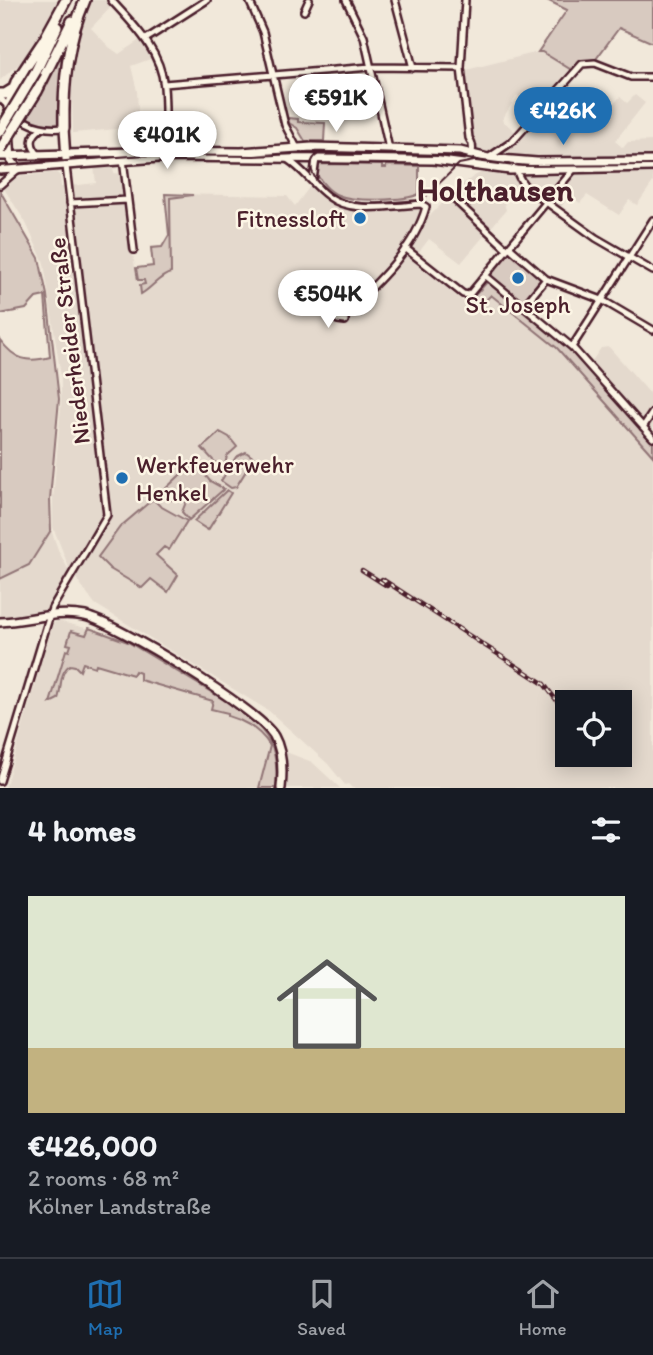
<!DOCTYPE html>
<meta charset="utf-8">
<style>
body{margin:0;font-family:Itim,sans-serif;background:#242831;color:#f1f3f6;height:100vh;display:flex;flex-direction:column;font-size:26px;white-space:nowrap}
*{box-sizing:border-box;margin:0}
p{font-size:23px;color:#9ea1a6}
.icon{flex:none;width:38px;height:38px;fill:none;stroke:currentColor;stroke-width:2;stroke-linecap:round;stroke-linejoin:round}
.map{position:relative;height:788px;overflow:hidden}
.side{display:flex;flex-direction:column;background:#171b24;flex:1}
.side>*{flex:none}
.tools{position:absolute;left:555px;top:690px;display:grid;gap:14px}
.tools a{display:grid;place-items:center;width:77px;height:77px;border-radius:0px;background:#171b24;box-shadow:0 4px 18px #0003;font-size:35px}
.price{position:absolute;translate:-50% -60px;padding:0 16px;border-radius:24px;background:#fff;color:#222;font-size:23px;line-height:46px;filter:drop-shadow(0 2px 4px #0008)}
.price::after{content:'';position:absolute;left:50%;top:42px;width:21px;height:16px;margin-left:-10px;background:inherit;clip-path:polygon(0 0,100% 0,50% 100%)}
.price.current{background:#1f6fb2;color:#fff}
ul{padding:0;list-style:none}
li{display:grid;align-content:center;gap:14px;height:371px;padding:0 28px}
li+li{border-top:2px solid #363941}
li span{display:grid;place-items:center;height:217px;border-radius:0px;color:#555}
li>.icon{margin-inline-start:auto}
span .icon{width:126px;height:126px;fill:#fffc;stroke-width:1}
li b{font-size:30px}
h2{display:flex;justify-content:space-between;align-items:center;height:84px;padding:0 28px;font-size:30px}
.dock{display:flex;justify-content:space-around;align-items:center;height:98px;border-top:2px solid #363941;background:#171b24;font-size:19px;color:#9ea1a6}
.dock a{display:grid;justify-items:center;gap:4px}
.dock .current{color:#1f6fb2}
.map>svg:first-child{display:block}
</style>
<div class="map">
<svg width="653" height="788" viewBox="0 0 653 788">
<rect width="100%" height="100%" fill="#f1e8da"/>
<filter id="ink" filterUnits="userSpaceOnUse"><feTurbulence type="fractalNoise" baseFrequency=".0143" numOctaves="2"/><feDisplacementMap in="SourceGraphic" scale="14" xChannelSelector="R" yChannelSelector="G"/><feConvolveMatrix kernelMatrix="1 2 1 2 8 2 1 2 1" color-interpolation-filters="sRGB"/></filter>
<g filter="url(#ink)">
<path fill="#e4d9cd" fill-rule="evenodd" d="M0,0h60l-30,55 -30,25z
M92,0h14l6,6 -21,22 18,19 10,7 22,-15 12,19 -22,8 6,25 2,36 -66,6 -2,-67 8,-34z
M538,52h4l28,17 -35,41 -18,-15 -15,25 17,15 13,-16 14,12h14l26,-27 15,14 19,-21 7,6 8,-8 10,8 -30,38 8,7 5,-6 25,-1v18h-139l-35,-3 -6,-23 -7,-63z
M112,164l2,9 8,1 13,94 17,-2 -2,-18 12,-2 7,-11 -4,-41 122,2 8,10 16,-21 4,-1 31,21h74l3,5 -2,7 5,3 31,-32 19,-13 14,-6 20,3 6,6 7,-6 130,-3v13l-16,23 -8,-5 -10,15 -32,-20 -7,8 -10,-7 -11,13 -34,-26 -21,20 2,7 -45,53 -32,-24 -13,17 -11,-9 -17,23 -25,25h-3l5,6 42,-45 58,47 19,-23 4,-1 82,67 15,18 7,-3 9,-13 8,-1 44,50v391h-301l-4,-4 -3,1 -17,-21 -59,-53 -174,-107 -25,-34 -17,-43v-28l8,-94v-28l-17,-114 -18,-40 -23,-36 7,-9 46,-6 4,4 1,11 35,-4 -2,-16zM567,702h53v52h-53z
M51,530l8,22 12,23 -23,35 -7,4 -41,7v-42l29,-14z
M58,621l47,12 23,9 113,68 19,16 9,12 7,18v32h-271l46,-158 3,-8z
M286,752l26,10 28,26h-53z"/>
<path fill="#d8cac0" stroke="#917476" stroke-width="2" d="M547,0h106v43l-34,-15 -23,31 -13,2 -13,8 -28,-17h-4l29,-42z
M69,32l-7,93c-13,1 -25,0 -37,-7l29,-52z
M288,118l10,1v3l27,1 -1,18h-19l-8,-13 -8,-5z
M322,164l60,1v3h4v-3l33,1v28c-13,7 -66,8 -81,1 -10,-4 -17,-14 -23,-23l1,-7z
M0,191l39,67 8,37 12,104 -9,100 1,31 -22,35 -29,14v-239c15,20 27,23 50,17l-5,-61 -9,2 -10,11 -26,5z
M165,194l28,1 -23,3 1,75c-11,2 -20,16 -30,21l-1,-9 5,-1 -1,-4h-6l-2,-12 17,-2 -2,-18 11,-1 7,-12z
M510,252l34,28 -21,24 -33,-29z
M488,281l80,65 85,96v14l-96,-108 -66,-53 -17,17 -8,-7z
M220,432l9,5 8,10 -10,9 -2,9 -5,3 -18,-20z
M246,452l8,6 -18,29 -5,1 -10,-7 15,-24z
M194,462l16,19 14,8 -35,31 -7,-8 6,-15 -6,-6 -11,9 -10,-7z
M227,490l4,3 -23,37 -14,-9z
M153,499l7,7 27,15 -18,29 -5,-3 -8,8 22,20 -10,17 -17,-13 -9,9 -32,-19 -12,-12 22,-30z
M89,628l39,14 113,68c29,24 38,39 35,78h-17l11,-42c-10,-17 -25,-25 -42,-30v-3l-17,-4 2,-8 -73,-21v-7l-5,-2 -2,4 -37,-11 -1,3 -12,-4 -3,8 -5,-5 -5,-1c-11,7 -8,22 -12,34l-8,4 16,-53 3,1 2,-6 -4,-1 4,-13 15,4z"/>
<g fill="none" stroke-linecap="round" stroke-linejoin="round">
<defs>
<path id="minor" d="M111,0c23,25 50,51 53,87 2,22 0,44 3,65
M249,0l14,32 22,93 12,23
M346,0l18,37 25,112
M395,0l18,68
M304,11l5,-11
M146,39l61,-39
M164,84l207,-17 90,1
M0,98c21,22 32,33 64,30
M39,155c-10,-10 -9,-19 3,-27
M488,158l25,-17 69,-77 13,-1 36,14h22
M123,159l11,91
M287,159c17,11 26,26 41,37 24,19 65,9 93,8l5,3c-12,43 -50,77 -81,107h-7v6l7,1v-7
M510,160c9,9 5,17 18,29l68,49 57,33
M464,164c9,-5 11,-18 5,-26l-8,-70 4,-68
M313,180l3,-21
M0,185l16,-14
M456,201l51,48
M70,203l58,-3
M509,247l37,32 56,21 51,30
M405,248l58,46 6,1 105,-126
M486,276l86,71 81,91
M523,307l23,-28
M572,347l81,-127
M643,427l10,-15
M0,781l52,-173 55,-93 -41,-349"/>
<path id="major" d="M8,115l3,45 7,9
M64,128l2,31
M0,156l167,-5 74,1 71,-5 148,4 28,7 49,4 116,-1
M0,170l172,-13 261,3 77,10 143,-3
M0,622c29,-1 56,-12 85,-6 31,7 173,93 189,120 9,16 9,34 7,52"/>
<path id="highway" d="M36,71l21,-44
M37,91l35,-70
M0,94h5l8,-5
M9,107l7,-25 28,-42 22,-40
M64,128c-1,-45 3,-86 21,-128"/>
</defs>
<use href="#minor" stroke="#4a1f2b" stroke-width="10"/>
<use href="#major" stroke="#4a1f2b" stroke-width="12"/>
<use href="#highway" stroke="#4a1f2b" stroke-width="14"/>
<use href="#minor" stroke="#fcf5e5" stroke-width="5"/>
<use href="#major" stroke="#fcf5e5" stroke-width="7"/>
<use href="#highway" stroke="#fcf5e5" stroke-width="9"/>
<path stroke="#4a1f2b" stroke-width="2" d="M324,152c-29,8 -2,41 15,47 20,7 62,5 83,1l37,-36 15,-3
M0,166l145,-11 109,1 44,-2 147,2 77,10 131,-1"/>
<defs>
<path id="rail" d="M362,570l25,16
M382,579l162,105 19,25"/>
</defs>
<use href="#rail" stroke="#4a1f2b" stroke-width="4.5"/>
<use href="#rail" stroke="#fcf5e5" stroke-width="2" stroke-dasharray="5" stroke-linecap="butt"/>
<defs>
<path id="highway-bridge" d="M0,131l36,-60
M0,150l37,-59"/>
</defs>
<use href="#highway-bridge" stroke="#4a1f2b" stroke-width="14" stroke-linecap="butt"/>
<use href="#highway-bridge" stroke="#fcf5e5" stroke-width="9"/>
</g>
</g>
<g fill="#1f6fb2" stroke="#fcf5e5" stroke-width="2.5">
<circle cx="360" cy="218" r="7"/>
<circle cx="518" cy="278" r="7"/>
<circle cx="122" cy="478" r="7"/>
</g>
<g text-anchor="middle" dominant-baseline="central" stroke-width="5" stroke-linejoin="round" paint-order="stroke">
<g font-size="24" fill="#4a1f2b" stroke="#fcf5e5" text-anchor="end">
<text x="346" y="218">Fitnessloft</text>
<text x="518" y="304" text-anchor="middle">St. Joseph</text>
<text x="136" y="464" text-anchor="start">Werkfeuerwehr<tspan x="136" dy="28">Henkel</tspan></text>
</g>
<g font-size="24" fill="#4a1f2b" stroke="#fcf5e5">
<text transform="translate(69 341) rotate(-97)">Niederheider Straße</text>
</g>
<g font-size="32" font-weight="bold" fill="#4a1f2b" stroke="#fcf5e5">
<text x="495" y="190">Holthausen</text>
</g>
</g>
</svg>
<div class="tools">
<a><svg class="icon" aria-label="locate" viewBox="0 0 24 24"><circle cx="12" cy="12" r="6"/><path d="M12 2v4M12 18v4M2 12h4M18 12h4"/></svg></a>
</div>
<b class="price" style="left:336px;top:134px">€591K</b>
<b class="price current" style="left:563px;top:147px">€426K</b>
<b class="price" style="left:167px;top:171px">€401K</b>
<b class="price" style="left:328px;top:330px">€504K</b>
</div>
<section class="side">
<h2>4 homes<svg class="icon" aria-label="filters" viewBox="0 0 24 24"><path d="M4 7h16M4 17h16"/><circle cx="9" cy="7" r="2"/><circle cx="15" cy="17" r="2"/></svg></h2>
<ul>
<li><span style="background:linear-gradient(#dfe7d0 70%,#c2b280 0)"><svg class="icon" aria-label="home" viewBox="0 0 24 24"><path d="M3 11l9-7 9 7M6 9v11h12V9"/></svg></span><div><b>€426,000</b><p>2 rooms · 68 m²</p><p>Kölner Landstraße</p></div></li>
</ul>
</section>
<nav class="dock">
<a class="current"><svg class="icon" aria-label="map" viewBox="0 0 24 24"><path d="M3 6l6-2 6 2 6-2v14l-6 2-6-2-6 2zM9 4v14M15 6v14"/></svg>Map</a>
<a><svg class="icon" aria-label="saved" viewBox="0 0 24 24"><path d="M7 4h10v16l-5-4-5 4z"/></svg>Saved</a>
<a><svg class="icon" aria-label="home" viewBox="0 0 24 24"><path d="M3 11l9-7 9 7M6 9v11h12V9"/></svg>Home</a>
</nav>
